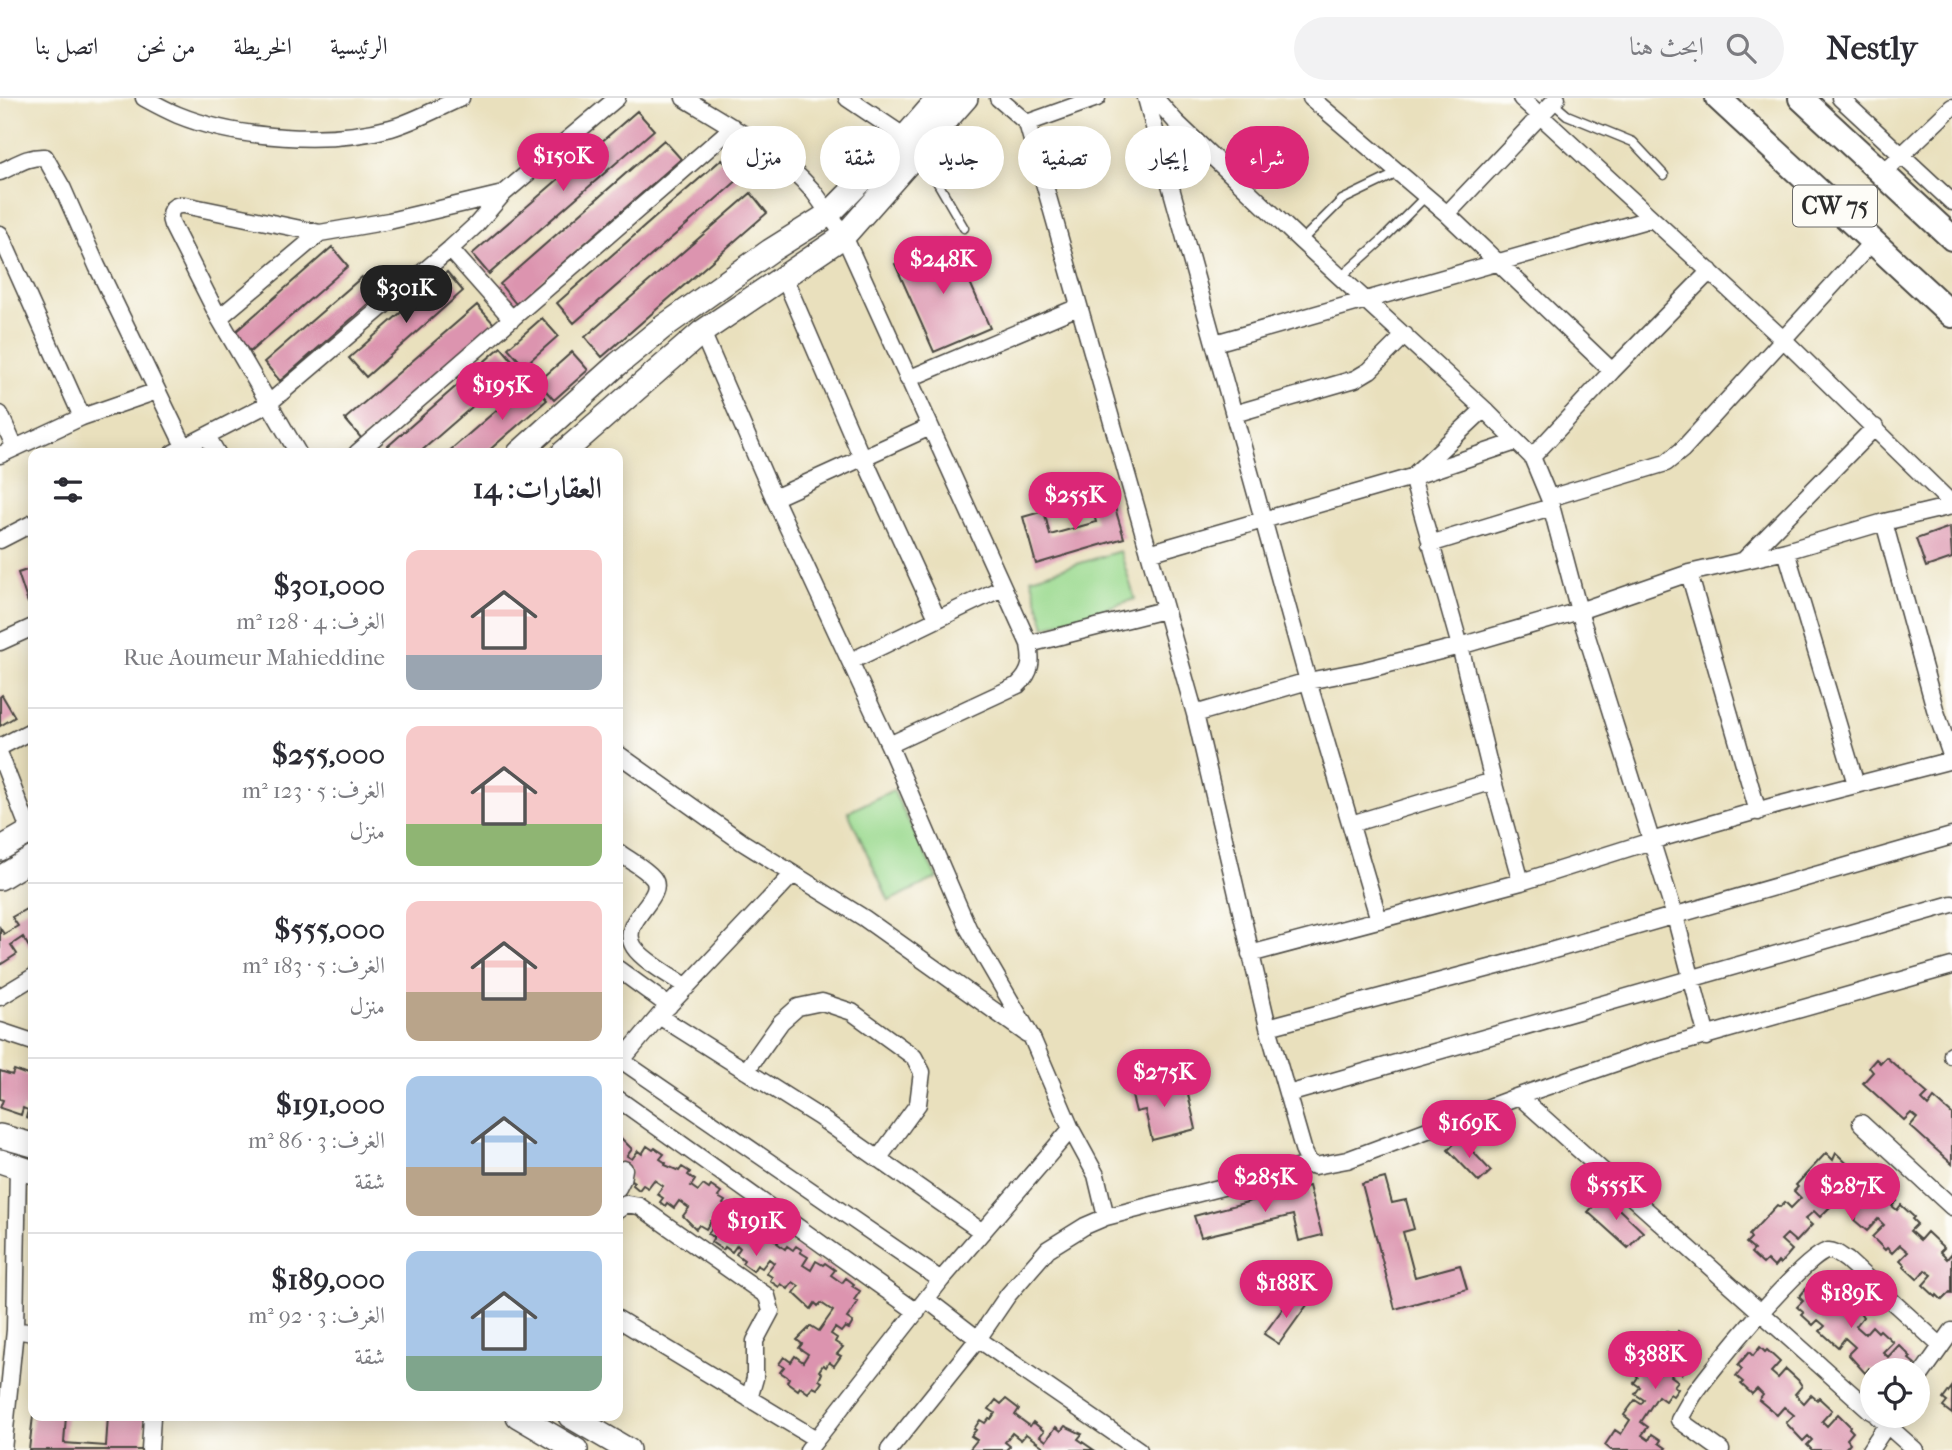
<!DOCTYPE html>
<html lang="ar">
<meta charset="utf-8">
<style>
body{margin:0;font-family:"IM FELL French Canon",Amiri,serif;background:#f2f2f3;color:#2b2b33;direction:rtl;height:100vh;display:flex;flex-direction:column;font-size:26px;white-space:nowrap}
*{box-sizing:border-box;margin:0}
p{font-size:23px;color:#7c7c81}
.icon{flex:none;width:38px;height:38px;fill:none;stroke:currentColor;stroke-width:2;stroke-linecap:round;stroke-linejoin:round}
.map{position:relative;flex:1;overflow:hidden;direction:ltr}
.sheet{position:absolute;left:28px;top:350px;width:595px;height:973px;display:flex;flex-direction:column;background:#fff;border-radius:14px;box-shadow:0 4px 18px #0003;direction:rtl}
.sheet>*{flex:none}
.hud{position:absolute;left:644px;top:28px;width:665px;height:63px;direction:rtl;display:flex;gap:14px}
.fabs{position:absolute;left:1860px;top:1260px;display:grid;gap:14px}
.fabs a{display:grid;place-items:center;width:70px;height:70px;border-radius:50%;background:#fff;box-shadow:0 4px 18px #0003;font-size:35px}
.price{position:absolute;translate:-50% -60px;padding:0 16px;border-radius:24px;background:#db2777;color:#fff;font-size:23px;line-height:46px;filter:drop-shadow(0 2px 4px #0008)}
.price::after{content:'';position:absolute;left:50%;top:42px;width:21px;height:16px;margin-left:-10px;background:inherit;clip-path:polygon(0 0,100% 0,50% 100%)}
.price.on{background:#222;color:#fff}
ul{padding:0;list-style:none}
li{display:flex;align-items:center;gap:21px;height:175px;padding:0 21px}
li+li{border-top:2px solid #e1e1e2}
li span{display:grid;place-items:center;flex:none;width:196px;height:140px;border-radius:14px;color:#555}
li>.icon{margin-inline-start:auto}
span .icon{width:84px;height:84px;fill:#fffc;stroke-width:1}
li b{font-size:30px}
h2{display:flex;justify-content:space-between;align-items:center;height:84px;padding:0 21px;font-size:30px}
.chip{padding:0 24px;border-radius:32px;background:#fff;box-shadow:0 4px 18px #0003;font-size:24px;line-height:63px}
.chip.on{background:#db2777;color:#fff}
header{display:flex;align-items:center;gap:42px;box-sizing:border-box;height:98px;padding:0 35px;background:#fff;border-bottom:2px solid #e1e1e2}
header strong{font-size:33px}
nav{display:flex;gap:38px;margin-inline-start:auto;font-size:24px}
.search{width:490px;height:63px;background:#f2f2f3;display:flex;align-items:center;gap:18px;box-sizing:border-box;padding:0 24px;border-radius:38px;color:#7c7c81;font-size:26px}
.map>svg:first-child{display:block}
</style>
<header>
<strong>Nestly</strong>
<div class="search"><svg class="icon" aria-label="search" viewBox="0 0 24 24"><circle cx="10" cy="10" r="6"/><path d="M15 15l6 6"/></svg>ابحث هنا</div>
<nav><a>الرئيسية</a><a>الخريطة</a><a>من نحن</a><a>اتصل بنا</a></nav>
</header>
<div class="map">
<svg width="1952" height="1352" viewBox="0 0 1952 1352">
<rect width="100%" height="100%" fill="#fdfcf7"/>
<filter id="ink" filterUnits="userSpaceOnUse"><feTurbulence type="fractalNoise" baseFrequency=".0143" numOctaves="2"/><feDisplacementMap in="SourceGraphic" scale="14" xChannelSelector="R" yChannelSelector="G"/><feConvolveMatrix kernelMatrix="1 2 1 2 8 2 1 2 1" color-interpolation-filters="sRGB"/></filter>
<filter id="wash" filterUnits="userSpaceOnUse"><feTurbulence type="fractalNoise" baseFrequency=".00686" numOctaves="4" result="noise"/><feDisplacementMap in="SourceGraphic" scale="28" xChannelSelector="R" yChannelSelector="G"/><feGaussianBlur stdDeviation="1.57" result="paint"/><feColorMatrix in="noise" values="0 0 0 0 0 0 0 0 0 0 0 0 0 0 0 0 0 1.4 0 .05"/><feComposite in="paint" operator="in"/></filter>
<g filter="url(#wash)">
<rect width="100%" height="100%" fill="#e9e0bd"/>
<path fill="#9bda90" stroke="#63825e" stroke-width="2" d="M1120,453l15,48 -90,28 -14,-49z
M893,692l44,88 -48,23 -41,-89z"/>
<g id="blocks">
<path fill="#dc94af" d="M637,13l17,19 -165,144 -17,-20z
M664,42l17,19 -165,145 -16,-20z
M722,61l17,20 -165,144 -17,-20z
M751,95l16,20 -165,144 -17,-20z
M951,141l39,89 -56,24 -39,-88z
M332,149l16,19 -98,86 -16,-19z
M447,174l16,19 -97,86 -17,-19z
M362,179l16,19 -98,85 -16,-19z
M477,207l17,19 -132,115 -17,-20z
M542,220l16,18 -34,30 -16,-18z
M501,249l17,20 -99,86h-39z
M572,254l16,18 -34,30 -16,-18z
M530,283l17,19 -61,53h-39z
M1110,393l14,47 -88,26 -13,-47 21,-6 6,24 46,-13 -7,-25z
M1950,429l2,31 -26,9 -10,-28z
M33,470v33l-5,2 -10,-30z
M2,597l13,22 -15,9v-29z
M28,810l5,6v30l-4,3 -6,-10 -12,8 6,9 -17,11v-37l4,6 14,-8 -6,-9z
M1886,959l42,37 -6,6 6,6 6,-8 18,16v50l-42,-38 7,-8 -6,-5 -7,7 -41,-37 10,-11 -4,-5 7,-8 4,4z
M14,972l19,7 -3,9 3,1v33l-7,-2 2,-8 -5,-2 -2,7 -21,-7 3,-8 -3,-1v-28l12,4z
M1160,983l2,10 24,-5 10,43 -44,11 -7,-30 -9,2 -6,-24z
M620,1039l12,12 -5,7 5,3 6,-8 4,3 5,-8 6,4 2,-2 9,6 -4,5 6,4 -1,2 14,6 3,-4 8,5 -2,3 7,5 -4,6 7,5 5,-6 6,4 2,-3 10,7 -3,4 7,4 -2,3 4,3 2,-3 6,4 3,-5 11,7 -2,4 6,4 -5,8 7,4 5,-6 7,4 2,-2 7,5 -5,7 7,4 -1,1 8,6 2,-3 6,4 3,-4 6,4 -2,2 8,5 -5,8 8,5 5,-9 7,4 2,-2 10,7 -4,5 11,8 4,-5 8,6 -2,2 8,5 -6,9 4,2 -11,16 6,4 -4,7 -4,-2 -4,5 -6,-4 -4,6 6,4 -2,4 8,5 -6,7 4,2 -7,10 -5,-4 -3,5 -3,-2 -4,6 3,2 -3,7 3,2 -5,7 -4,-2 -5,6 -8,-6 -2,3 -11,-8 2,-4 -9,-6 4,-5 -5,-3 5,-7 7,5 4,-6 8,6 5,-8 -9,-6 3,-4 -5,-4 14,-14 8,5 14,-20 -12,-8 -3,3 -3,-3 -4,6 -17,-16 5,-7 -6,-4 -5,7 -7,-5 -2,3 -9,-6 2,-4 -6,-4 8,-10 -5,-4 -7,9 -5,-3 -4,6 -11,-8 2,-3 -8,-6 4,-6 -3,-3 -5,7 -7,-5 -2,3 -12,-8 3,-5 -6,-3 7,-10 -4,-3 -5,8 -7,-4 -3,4 -13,-13 6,-8 -10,-7 -5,7 -7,-5 -2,3 -5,-4 3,-4 -6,-4 6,-8 -9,-6 -6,8 -5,-3 -4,5 -6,-5 1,-3 -7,-5 4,-6 -13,-10v-21z
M1460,1040l31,33 -12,11 -31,-32z
M1826,1055l7,7 3,-7 26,25 -4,4 11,10 8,-9 20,18 -5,5 5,4 4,-5 13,12 -2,2 5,5 -7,7 10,9 7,-8 17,16 -4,4 7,7 5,-6v40l-2,-1 -8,8 -5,-5 -1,2 -13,-12 9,-10 -7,-5 -8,9 -13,-12 1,-2 -5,-5 8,-8 -8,-7 -8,8 -5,-5 -2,2 -13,-13 12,-12 -6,-6 -11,12 -13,-11 2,-2 -5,-5 7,-7 -25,-22 -5,6 10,9 -18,18 -6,-6 -9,8 7,6 -16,17 -9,-8 -6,6 11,10 -12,14 -2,-2 -4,5 -7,-7 -4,4 -12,-11 3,-3 -8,-7 5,-5 -2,-3 28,-30 3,2 5,-5 6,6 10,-10 -7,-7 4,-4 -2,-2z
M1385,1080l7,25 14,-3 8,29 -11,3 12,45 45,-12 7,24 -72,20 -33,-125z
M1309,1088l13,49 -23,6 -6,-26 -92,22 -7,-21z
M1604,1097l39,37 -15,16 -40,-36z
M1821,1181l5,4 2,-2 13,12 -9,10 7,6 8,-9 12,11 4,6 -7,9 9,8 7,-8 6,6 2,-2 13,12 -10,10 5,5 11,-12 12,12 -2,2 6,5 -7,6h-36l-3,-2 -4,5 -17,-19 7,-7 -10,-9 -7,9 -18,-16 5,-5 -7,-6 -5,5 -11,-10 2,-2 -7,-6 6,-6 -4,-4 11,-13 4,3z
M1293,1197l14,10 -28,39 -15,-10z
M1678,1233l19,13 -4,6 6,4 -3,8 -6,8 -4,-2 -4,6 -7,-5 -4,7 7,5 -4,5 4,3 -5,7 -3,-2 -5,7 -7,-5 -17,26 7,5 -6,8 7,5 3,-6 9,6 -2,3 7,5 -2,2h-53l-6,-5 10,-15 6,4 9,-14 -6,-5 11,-15 6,4 3,-4 -9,-6 5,-7 -6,-4 4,-6 -2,-2 7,-11 6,4 11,-16 -7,-5 8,-12 3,2 3,-5 8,5z
M1760,1249l5,5 2,-2 13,12 -9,10 7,6 8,-9 12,11 4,6 -7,8 9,9 7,-8 6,5 2,-2 13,12 -10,11 5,5 11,-12 12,12 -1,2 4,4 -6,7 3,4 -6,7h-32l-5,-5 5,-5 -4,-4 -5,5 -17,-18 8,-8 -10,-8 -7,8 -18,-15 4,-5 -6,-6 -5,5 -11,-10 2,-2 -7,-6 6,-7 -4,-4 11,-13 4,4z
M1952,1289v27l-9,-7 4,-5 -4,-3z
M1006,1301l13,10 -4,6 15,11 3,-4 11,9 -4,5 6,5 10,-14 5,4 4,-5 17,8 -4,5 16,11h-46l-22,-16 -5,6 -9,-7 -7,9 5,4 -4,4h-37l8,-10 -6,-4 5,-6 -2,-1 6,-9 5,3 4,-5 2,1 4,-6 -6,-4 7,-9 5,4z
M33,1318h33l-2,27 42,3 2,-30h37l-3,34h-113z"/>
</g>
</g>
<g filter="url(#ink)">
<use href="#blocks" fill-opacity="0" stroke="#484641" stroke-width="2"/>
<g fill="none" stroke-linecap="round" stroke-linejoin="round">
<defs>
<path id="lane" d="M1553,5l14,12 66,27 31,33
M921,56l43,74
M1301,143l41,-41 56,-27
M1341,179l41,-37 44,-44"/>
<path id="street" d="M144,0c11,6 22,12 34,17 59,24 151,30 213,13 24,-7 47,-20 70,-30
M684,0c43,26 96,55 129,93 11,14 21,31 31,45l185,408c3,17 3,28 -11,41l-129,60 -115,-247 -72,-166
M847,0l58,39
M998,0l29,25 168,591 73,313 36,125 5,10 6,4 32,-6 172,-64 126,-43 307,-87
M1146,0l162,583 71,239
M1155,0l21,24 125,119 183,168 48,48 17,41 30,113 96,305 32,121
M1311,0l136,116 165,157
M1521,0l263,242 168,164
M1840,0l112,104
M1027,25l70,-25
M0,74c16,-7 27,-16 45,-15l18,32 34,77 88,182
M1883,75l69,-66
M1447,116l110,-116
M0,136l82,183
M450,151l62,70
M784,179l78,181 5,7 70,153
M219,220l101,-85
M1215,245l435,-124
M908,281l170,-72
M0,316l15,34
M1234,316l121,-35 15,-9 35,-35
M207,338l10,17
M173,355l95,-49 182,-155 26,-24 27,-31
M298,355l-79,-135 -47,-93c-4,-11 -2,-21 12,-20l136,28 69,-12 114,-27 114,-96
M357,355l376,-326
M0,357l82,-38 75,-26
M1532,359l80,-86 98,-100
M1416,375l68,-64
M1412,379l104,-35
M774,400l156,-71
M1549,400l117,-35 16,-13 191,-209
M1884,424l51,187 17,49
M0,442l33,-17
M1430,446l121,-37
M1786,453l70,233
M1149,455l263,-76 48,169 33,135 28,101
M1745,461l130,-132
M1689,475l69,239
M0,544l33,-15
M1029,546l135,-34
M851,563l151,-73
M1195,616l113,-33 57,-11 95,-24 119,-35 110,-38 97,-22 98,-29 68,-16
M889,647l79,183 64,110 39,91 25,46 10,42
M0,649l33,-17
M618,656l124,88 122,76 163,116
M0,657l30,77
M1351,726l142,-43
M618,754c11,8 27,16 35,26 15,19 -36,43 -19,69 9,14 39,30 53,40
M1250,856l271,-72 130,-41 123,-35 178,-46
M618,871l51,37
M0,899l33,-20
M659,918l160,101 162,114
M1268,929l237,-63 447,-128
M0,933l33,11
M1952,956v2
M618,960l323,222
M622,962l37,-44 134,-142
M746,973l35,-49 17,-15 24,-5 30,10 62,45 8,15 -4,32 -40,55
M1288,996l664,-190
M1519,998l353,316
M618,1001l299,213
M1861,1025l91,84
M618,1090l4,-8 2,-11
M618,1112l8,-6 13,2 128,90 4,15 -16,30v37l-6,21
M926,1201l52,40 161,111
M618,1221l198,120
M15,1232l18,3
M1918,1281l34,-48
M1877,1318l38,34
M3,1352l12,-120 3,-164
M150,1352l2,-34
M808,1352l133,-170 130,-151
M889,1352l89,-111 30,-44 40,-46 37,-23 21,-9 206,-53
M1721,1352l-42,-30c5,-8 9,-16 14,-24 15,-23 114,-144 135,-145 6,-1 14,6 19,9l94,86
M1870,1352l22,-33"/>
<path id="secondary" d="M519,355l99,-89 45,-37 107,-76 59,-37 76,-77 34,-39
M563,355l139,-121 142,-96 122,-138
M0,751l33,-19
M0,780l33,-20
M0,1038l33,9
M0,1063l33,11
M518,1318l58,34
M570,1318l58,34"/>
<path id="primary" d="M1718,0l234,217
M1801,0l151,140"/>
</defs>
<use href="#lane" stroke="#484641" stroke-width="11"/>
<use href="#street" stroke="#484641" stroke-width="19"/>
<use href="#secondary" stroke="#484641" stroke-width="26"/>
<use href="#primary" stroke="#484641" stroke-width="28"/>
<use href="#lane" stroke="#fff" stroke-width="8"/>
<use href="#street" stroke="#fff" stroke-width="16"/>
<use href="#secondary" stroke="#fff" stroke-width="23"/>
<use href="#primary" stroke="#fff" stroke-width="24"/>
</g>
</g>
<g text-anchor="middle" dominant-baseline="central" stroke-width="6" stroke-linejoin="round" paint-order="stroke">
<rect fill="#fdfcf7" stroke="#6a6a68" stroke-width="2" x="1793" y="87.5" width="84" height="41" rx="5"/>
<g font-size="24" font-weight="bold" fill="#2b2b2b">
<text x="1835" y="108">CW 75</text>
</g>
</g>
</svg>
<div class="fabs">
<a><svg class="icon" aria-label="locate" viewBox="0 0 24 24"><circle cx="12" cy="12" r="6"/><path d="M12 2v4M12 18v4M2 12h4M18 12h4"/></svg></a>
</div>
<b class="price" style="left:563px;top:95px">$150K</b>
<b class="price" style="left:943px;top:198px">$248K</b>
<b class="price on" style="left:406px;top:227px">$301K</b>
<b class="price" style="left:502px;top:324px">$195K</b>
<b class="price" style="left:1075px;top:434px">$255K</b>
<b class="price" style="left:1164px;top:1011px">$275K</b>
<b class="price" style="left:1469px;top:1062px">$169K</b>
<b class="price" style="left:1265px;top:1116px">$285K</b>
<b class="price" style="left:1616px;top:1124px">$555K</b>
<b class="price" style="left:1852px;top:1125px">$287K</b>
<b class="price" style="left:756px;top:1160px">$191K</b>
<b class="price" style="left:1286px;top:1222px">$188K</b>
<b class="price" style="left:1851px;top:1232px">$189K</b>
<b class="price" style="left:1655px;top:1293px">$388K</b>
<div class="hud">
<a class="chip on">شراء</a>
<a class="chip">إيجار</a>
<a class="chip">تصفية</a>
<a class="chip">جديد</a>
<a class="chip">شقة</a>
<a class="chip">منزل</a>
</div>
<section class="sheet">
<h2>العقارات: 14<svg class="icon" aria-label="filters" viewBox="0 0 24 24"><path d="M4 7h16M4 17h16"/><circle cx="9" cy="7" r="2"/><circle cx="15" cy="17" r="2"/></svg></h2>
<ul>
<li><span style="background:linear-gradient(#f6c9c9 75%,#9aa5b1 0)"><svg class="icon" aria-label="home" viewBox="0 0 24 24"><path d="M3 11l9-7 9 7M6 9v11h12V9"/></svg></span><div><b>$301,000</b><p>الغرف: 4 · 128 m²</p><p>Rue Aoumeur Mahieddine</p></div></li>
<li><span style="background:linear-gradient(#f6c9c9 70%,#8fb573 0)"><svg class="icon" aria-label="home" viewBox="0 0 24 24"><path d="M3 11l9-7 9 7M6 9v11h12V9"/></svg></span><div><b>$255,000</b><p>الغرف: 5 · 123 m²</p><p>منزل</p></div></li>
<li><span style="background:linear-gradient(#f6c9c9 65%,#b9a48a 0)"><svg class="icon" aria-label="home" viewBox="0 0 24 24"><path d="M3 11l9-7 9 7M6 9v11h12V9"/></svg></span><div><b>$555,000</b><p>الغرف: 5 · 183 m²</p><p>منزل</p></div></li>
<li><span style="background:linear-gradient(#a9c7e8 65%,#b9a48a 0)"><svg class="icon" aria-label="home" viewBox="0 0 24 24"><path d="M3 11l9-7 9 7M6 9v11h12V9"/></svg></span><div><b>$191,000</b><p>الغرف: 3 · 86 m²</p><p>شقة</p></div></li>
<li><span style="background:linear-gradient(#a9c7e8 75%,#7fa58c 0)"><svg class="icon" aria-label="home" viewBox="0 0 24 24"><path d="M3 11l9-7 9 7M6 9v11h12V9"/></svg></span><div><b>$189,000</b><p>الغرف: 3 · 92 m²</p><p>شقة</p></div></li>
</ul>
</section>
</div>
